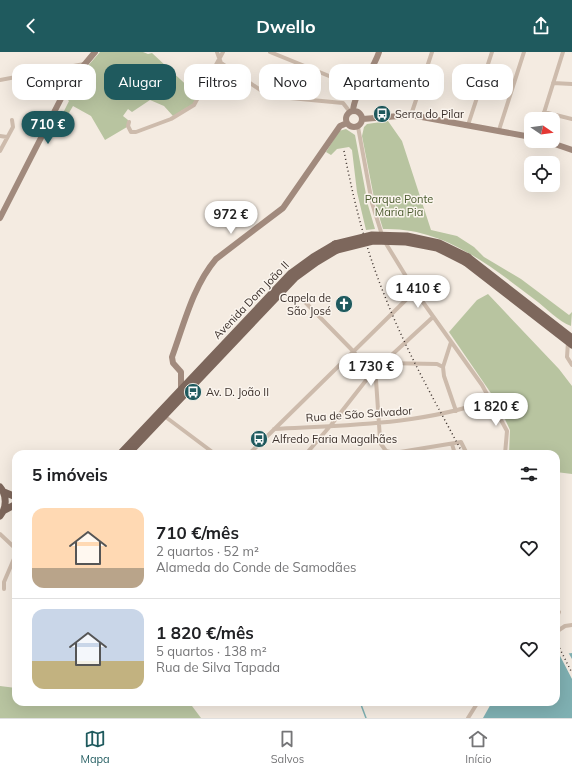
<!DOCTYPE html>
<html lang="pt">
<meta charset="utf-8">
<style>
body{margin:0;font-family:Mulish,sans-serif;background:#f2f2f2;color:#202124;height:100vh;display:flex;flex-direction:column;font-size:15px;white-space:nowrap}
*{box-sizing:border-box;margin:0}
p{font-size:13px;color:#757577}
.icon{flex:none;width:22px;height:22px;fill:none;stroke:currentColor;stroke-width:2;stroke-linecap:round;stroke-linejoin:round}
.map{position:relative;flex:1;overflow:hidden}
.details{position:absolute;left:12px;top:398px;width:548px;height:256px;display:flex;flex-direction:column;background:#fff;border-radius:12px;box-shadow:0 4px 16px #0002}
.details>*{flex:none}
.guide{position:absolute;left:12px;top:12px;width:548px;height:36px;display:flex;gap:8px}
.needle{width:26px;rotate:103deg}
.tools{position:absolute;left:524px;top:60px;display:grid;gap:8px}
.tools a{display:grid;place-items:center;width:36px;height:36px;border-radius:8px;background:#fff;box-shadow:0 4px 16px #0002;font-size:20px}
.price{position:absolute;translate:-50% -34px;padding:0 9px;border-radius:14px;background:#fff;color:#222;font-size:13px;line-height:26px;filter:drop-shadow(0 1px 2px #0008)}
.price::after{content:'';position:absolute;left:50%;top:24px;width:12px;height:9px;margin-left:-6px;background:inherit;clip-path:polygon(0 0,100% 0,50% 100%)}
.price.active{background:#1f5a5e;color:#fff}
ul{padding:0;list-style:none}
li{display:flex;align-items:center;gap:12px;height:100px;padding:0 20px}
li+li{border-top:1px solid #e0e0e0}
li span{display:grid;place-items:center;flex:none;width:112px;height:80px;border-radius:12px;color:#555}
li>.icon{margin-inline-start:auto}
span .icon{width:48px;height:48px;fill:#fffc;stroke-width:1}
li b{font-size:17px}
h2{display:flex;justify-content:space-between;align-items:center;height:48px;padding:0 20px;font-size:17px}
.chip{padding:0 14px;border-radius:12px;background:#fff;box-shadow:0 4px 16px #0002;font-size:14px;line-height:36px}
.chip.active{background:#1f5a5e;color:#fff}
header{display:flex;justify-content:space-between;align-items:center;height:52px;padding:0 20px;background:#1f5a5e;color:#fff;font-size:18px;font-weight:700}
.tab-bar{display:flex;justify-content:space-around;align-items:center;height:56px;border-top:1px solid #e0e0e0;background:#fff;font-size:11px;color:#757577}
.tab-bar a{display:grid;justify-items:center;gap:2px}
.tab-bar .active{color:#1f5a5e}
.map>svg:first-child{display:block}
</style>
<header><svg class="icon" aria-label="back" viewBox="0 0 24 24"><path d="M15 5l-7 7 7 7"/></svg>Dwello<svg class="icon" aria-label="share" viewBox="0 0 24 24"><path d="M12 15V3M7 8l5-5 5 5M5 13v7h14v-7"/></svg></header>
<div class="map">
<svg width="572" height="666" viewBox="0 0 572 666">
<rect width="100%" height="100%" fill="#f4ebe1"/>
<path fill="#b8c4a0" d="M100,0h43l5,2 4,-1 43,40h4l-6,11 -20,12 -9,-10 -14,-6 -18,12 -4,-3 -5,7 5,4 -1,7 -22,13 -14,-24 -18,-10 -7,12 -4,-3 7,-14 -3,-3 14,-23z
M388,69l14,20 29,89 26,6 17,11 10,10 37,22 48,36 3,-3 -1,14c-12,-4 -26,-19 -37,-27 -45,-34 -91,-72 -151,-70l-8,-26 -13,-67 2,-9 3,-3z
M346,77l9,6 13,70 7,24 -9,1 -9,-38 -5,-42 -3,-3 -12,2 -6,6 -5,-3 13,-21z
M488,242l71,75 13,17v88l-16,-2v-18h-47l1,-24 -13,-28 -48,-70 28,-32z
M0,634l16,2v14h173l12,16h-201z"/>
<path fill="#7fb0b2" d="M572,601v11l-5,4 5,5v45h-89l9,-16h64v-47z"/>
<path fill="#f4ebe1" d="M558,600h10l4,7v7l-3,2 3,3v8z"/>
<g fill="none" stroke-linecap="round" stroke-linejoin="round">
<path stroke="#7fb0b2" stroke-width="1.5" d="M360,650l6,16"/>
<path stroke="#cdbbac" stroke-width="4" d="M217,0l4,11 48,33 74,7 7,9
M270,0l91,37
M59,17l10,14
M0,28l84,-16
M553,31l19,1
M544,60l28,7
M411,63l21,-63
M542,67l21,-67
M129,70l-1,4 3,6h5l35,-13 23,-14 29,-53
M468,73l24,-73
M358,75l14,76 10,32
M499,78l25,-78
M0,84l7,1
M0,99l13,-24 -1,-7
M385,190l30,49 67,94 25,46 -2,23
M305,250l48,49 23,29 4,59 1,5 5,7 8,2 67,-11 6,12
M451,290l-8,25 1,9 12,35
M568,290l-1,15 5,8
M383,311l54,1 6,3
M163,363l52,39
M274,377c73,-4 147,-4 216,-29
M452,392l3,10
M249,402l166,-163
M306,402l25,-29 40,-51 62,-57
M0,482l16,15
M4,537v-7l12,-28
M556,558l3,2 -3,7
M556,580l9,-6 7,-1
M468,666l10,-16"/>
<path stroke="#a18a7d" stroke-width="6" d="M346 67a8 8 0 1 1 16 0a8 8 0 1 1-16 0Z
M353,59c1,-18 20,-40 26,-59
M363,67l48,-4 120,22
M546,89l26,9
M0,166l69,-135 26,-31
M181,337v-17l-8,-9 -1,-6c12,-33 21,-71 44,-98l67,-51 57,-82 7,-3"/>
<path stroke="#7d675c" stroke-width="7" d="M468,205l104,81
M465,210l107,83
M120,402l171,-181 22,-16 22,-13
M128,402l167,-176 22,-16 20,-12
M0,435c7,8 7,21 0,29
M4,440l12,5
M5,458l11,-6"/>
<path stroke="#3b302b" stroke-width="1.5" stroke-dasharray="1 3" stroke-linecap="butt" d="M344,99c10,51 22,100 42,148 21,54 50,104 77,155
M556,589l16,32"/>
<path stroke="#7d675c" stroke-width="7" d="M335,192l37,-9 35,1 32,7 29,14
M337,198l36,-9 33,1 31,6 28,14"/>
</g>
<defs>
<symbol id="bus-disc" viewBox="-11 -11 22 22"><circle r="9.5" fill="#1f5a5e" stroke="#fbf5ee"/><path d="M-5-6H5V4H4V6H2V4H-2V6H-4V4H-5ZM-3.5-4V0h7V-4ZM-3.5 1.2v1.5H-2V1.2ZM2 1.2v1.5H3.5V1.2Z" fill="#fff"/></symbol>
<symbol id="church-disc" viewBox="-11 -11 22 22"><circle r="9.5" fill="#1f5a5e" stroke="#fbf5ee"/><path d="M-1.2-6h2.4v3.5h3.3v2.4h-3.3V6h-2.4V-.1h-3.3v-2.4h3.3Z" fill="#fff"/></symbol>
</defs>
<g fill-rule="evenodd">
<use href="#bus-disc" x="372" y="52" width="20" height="20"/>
<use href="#church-disc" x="334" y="242" width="20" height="20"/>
<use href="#bus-disc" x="183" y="330" width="20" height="20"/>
<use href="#bus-disc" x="249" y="377" width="20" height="20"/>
</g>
<g text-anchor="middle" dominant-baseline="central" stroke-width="3" stroke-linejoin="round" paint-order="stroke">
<g font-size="11" fill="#3b302b" stroke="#fbf5ee" text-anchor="start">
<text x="395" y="62">Serra do Pilar</text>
<text x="331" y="246" text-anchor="end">Capela de<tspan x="331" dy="13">São José</tspan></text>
<text x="206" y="340">Av. D. João II</text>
<text x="272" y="387">Alfredo Faria Magalhães</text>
</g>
<g font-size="11" fill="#4a5a2e" stroke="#fbf5ee">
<text x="399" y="147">Parque Ponte<tspan x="399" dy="13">Maria Pia</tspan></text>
</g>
<g font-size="11" fill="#3b302b" stroke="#fbf5ee">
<text transform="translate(251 248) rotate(-46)">Avenida Dom João II</text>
<text transform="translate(359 362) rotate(-4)">Rua de São Salvador</text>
</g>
</g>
</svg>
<div class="tools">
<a><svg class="needle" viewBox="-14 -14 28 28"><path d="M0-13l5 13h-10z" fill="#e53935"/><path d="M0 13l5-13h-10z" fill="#757577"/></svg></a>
<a><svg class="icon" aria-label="locate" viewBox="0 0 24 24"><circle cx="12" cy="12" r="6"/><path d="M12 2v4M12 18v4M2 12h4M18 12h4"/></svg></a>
</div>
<b class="price active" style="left:48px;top:93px">710 €</b>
<b class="price" style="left:231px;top:183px">972 €</b>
<b class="price" style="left:418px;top:257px">1 410 €</b>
<b class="price" style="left:371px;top:335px">1 730 €</b>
<b class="price" style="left:496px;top:375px">1 820 €</b>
<div class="guide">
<a class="chip">Comprar</a>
<a class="chip active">Alugar</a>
<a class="chip">Filtros</a>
<a class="chip">Novo</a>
<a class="chip">Apartamento</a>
<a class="chip">Casa</a>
</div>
<section class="details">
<h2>5 imóveis<svg class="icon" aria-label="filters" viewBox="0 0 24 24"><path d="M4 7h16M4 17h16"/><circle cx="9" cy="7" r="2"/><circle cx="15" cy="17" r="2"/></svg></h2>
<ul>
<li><span style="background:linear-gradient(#ffd9b3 75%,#b9a48a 0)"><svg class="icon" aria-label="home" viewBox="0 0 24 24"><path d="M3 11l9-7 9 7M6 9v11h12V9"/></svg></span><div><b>710 €/mês</b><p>2 quartos · 52 m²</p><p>Alameda do Conde de Samodães</p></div><svg class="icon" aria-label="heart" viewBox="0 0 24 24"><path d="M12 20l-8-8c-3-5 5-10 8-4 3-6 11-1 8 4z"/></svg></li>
<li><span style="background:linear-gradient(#c9d6e8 65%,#c2b280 0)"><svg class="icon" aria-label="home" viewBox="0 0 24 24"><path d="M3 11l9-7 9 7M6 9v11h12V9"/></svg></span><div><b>1 820 €/mês</b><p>5 quartos · 138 m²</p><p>Rua de Silva Tapada</p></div><svg class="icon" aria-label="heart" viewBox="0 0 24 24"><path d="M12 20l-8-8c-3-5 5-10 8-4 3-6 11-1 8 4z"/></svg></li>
</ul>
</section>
</div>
<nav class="tab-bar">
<a class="active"><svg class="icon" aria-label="map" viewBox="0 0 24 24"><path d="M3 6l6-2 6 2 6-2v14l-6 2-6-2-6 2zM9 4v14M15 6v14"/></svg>Mapa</a>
<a><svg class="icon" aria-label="saved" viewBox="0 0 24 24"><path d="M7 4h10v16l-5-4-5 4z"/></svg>Salvos</a>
<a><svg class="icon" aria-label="home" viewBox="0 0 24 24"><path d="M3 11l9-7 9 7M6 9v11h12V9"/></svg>Início</a>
</nav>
